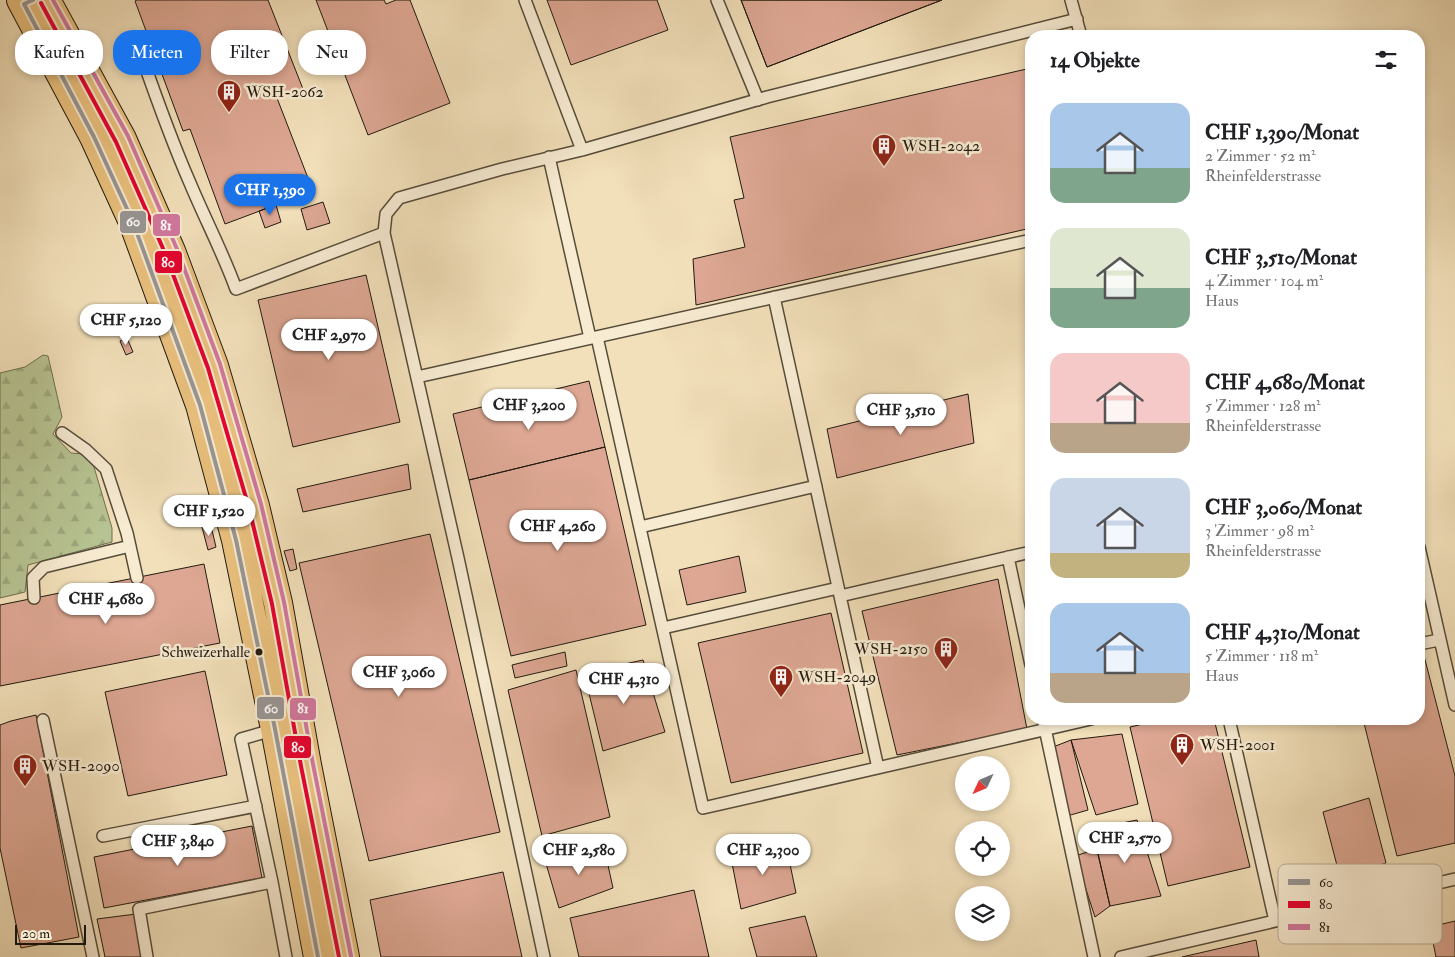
<!DOCTYPE html>
<html lang="de">
<meta charset="utf-8">
<style>
body{margin:0;font-family:"IM FELL Double Pica",serif;background:#f2f2f2;color:#202124;height:100vh;display:flex;flex-direction:column;font-size:19px;white-space:nowrap}
*{box-sizing:border-box;margin:0}
p{font-size:16px;color:#757577}
.icon{flex:none;width:28px;height:28px;fill:none;stroke:currentColor;stroke-width:2;stroke-linecap:round;stroke-linejoin:round}
.map{position:relative;flex:1;overflow:hidden}
.drawer{position:absolute;left:1025px;top:30px;width:400px;height:695px;display:flex;flex-direction:column;background:#fff;border-radius:20px;box-shadow:0 2px 8px #0003}
.drawer>*{flex:none}
.guide{position:absolute;left:15px;top:30px;width:475px;height:45px;display:flex;gap:10px}
.needle{width:32px;rotate:226deg}
.controls{position:absolute;left:955px;top:756px;display:grid;gap:10px}
.controls a{display:grid;place-items:center;width:55px;height:55px;border-radius:50%;background:#fff;box-shadow:0 2px 8px #0003;font-size:25px}
.scale{position:absolute;left:15px;bottom:12px;width:71px;box-sizing:border-box;padding-left:5px;border:2px solid #221a0f;border-top:0;font-size:14px;line-height:18px;white-space:nowrap;color:#221a0f;-webkit-text-stroke:4px #f7ebd2;paint-order:stroke}
.price{position:absolute;translate:-50% -42px;padding:0 11px;border-radius:18px;background:#fff;color:#222;font-size:16px;line-height:32px;filter:drop-shadow(0 1px 2px #0008)}
.price::after{content:'';position:absolute;left:50%;top:30px;width:15px;height:11px;margin-left:-8px;background:inherit;clip-path:polygon(0 0,100% 0,50% 100%)}
.price.active{background:#1a73e8;color:#fff}
ul{padding:0;list-style:none}
li{display:flex;align-items:center;gap:15px;height:125px;padding:0 25px}
li span{display:grid;place-items:center;flex:none;width:140px;height:100px;border-radius:15px;color:#555}
li>.icon{margin-inline-start:auto}
span .icon{width:60px;height:60px;fill:#fffc;stroke-width:1}
li b{font-size:21px}
h2{display:flex;justify-content:space-between;align-items:center;height:60px;padding:0 25px;font-size:21px}
.pill{padding:0 18px;border-radius:20px;background:#fff;box-shadow:0 2px 8px #0003;font-size:18px;line-height:45px}
.pill.active{background:#1a73e8;color:#fff}
.map>svg:first-child{display:block}
</style>
<div class="map">
<svg width="1455" height="957" viewBox="0 0 1455 957">
<defs>
<pattern id="forest-firs" width="22" height="20" patternUnits="userSpaceOnUse" patternTransform="scale(1.25)"><rect width="22" height="20" fill="#b7c392"/><path d="M5 1l3.5 6h-7zM16 11l3.5 6h-7z" fill="#9da77d"/></pattern>
</defs>
<rect width="100%" height="100%" fill="#f2e0ba"/>
<filter id="stains"><feTurbulence type="fractalNoise" baseFrequency=".004" numOctaves="4"/><feColorMatrix values="0 0 0 0 .2 0 0 0 0 .09 0 0 0 0 .02 0 0 0 .5 -.17"/></filter>
<radialGradient id="worn" r=".72"><stop offset=".6" stop-color="#630" stop-opacity="0"/><stop offset="1" stop-color="#630" stop-opacity=".3"/></radialGradient>
<path fill="url(#forest-firs)" stroke="#6c6e50" d="M43,355l5,1 14,61 -9,17 18,19 13,1 10,13 18,61v14l-84,23 -3,27 -25,6v-225l25,-6z"/>
<path fill="#dda793" stroke="#221a0f" d="M137,0h131l35,89 -26,9 36,93 -88,33 -35,-95 -7,2 -48,-130z
M316,0h68l2,4 10,-4h14l40,103 -82,32z
M547,0h110l11,30 -97,35z
M741,0h201l-175,67z
M741,0h201l-175,67z
M1031,68v160l-335,77 -3,-46 52,-12 -11,-47 10,-2 -14,-61z
M323,202l7,21 -23,7 -6,-21z
M276,205l5,17 -16,6 -6,-17z
M366,275l34,147 -107,25 -35,-147z
M127,338l6,14 -7,3 -6,-14z
M589,381l16,66 -136,33 -16,-66z
M968,394l6,49 -137,35 -10,-49z
M605,447l41,178 -135,31 -42,-176z
M408,464l3,25 -108,23 -6,-23z
M211,526l5,21 -8,3 -6,-23z
M430,534l70,298 -131,29 -70,-298z
M293,549l4,20 -7,2 -6,-20z
M739,556l7,36 -59,13 -8,-35z
M204,564l16,79 -220,43v-81z
M998,579l29,150 -130,26 -35,-144z
M831,613l32,140 -132,30 -33,-140z
M565,652l2,14 -52,12 -3,-13z
M1423,652l32,124v67l-58,13 -34,-137h56v-66z
M643,660l22,72 -62,19 -19,-78z
M576,670l34,147 -68,19 -34,-146z
M205,671l22,104 -99,21 -23,-104z
M36,715l43,222 -58,11 -21,-100v-123l11,-4z
M1165,719h49l36,148 -82,19 -38,-159z
M1122,734l16,70 -42,11 -25,-75z
M1071,740l17,70 -21,6 -14,-69z
M1369,798l17,65 -46,14 -17,-65z
M1137,820l24,76 -51,10 -18,-77z
M252,826l10,52 -158,30 -10,-51z
M786,845l10,48 -55,16 -10,-51z
M604,847l9,41 -54,20 -14,-48z
M1097,849l13,57 -15,11 -20,-61z
M503,872l19,85h-141l-11,-57z
M694,890l15,67h-130l-9,-39z
M136,914l7,43h-38l-8,-38z
M805,916l12,41h-60l-8,-29z
M1455,921v36h-19l-6,-30z
M1256,940l3,17h-77z"/>
<g fill="none" stroke-linecap="round" stroke-linejoin="round">
<defs>
<path id="service" d="M525,0l57,150
M717,0l41,100
M1071,0l10,36
M142,57c15,43 30,85 48,126 15,36 33,70 46,106l148,-56
M549,157l41,181
M774,297l104,471
M597,337l106,471 388,-89
M417,377l614,-137
M62,433l24,17 20,19 21,64 10,45
M640,527l176,-41
M1419,547l36,158
M1008,557l23,108
M840,596l191,-44
M34,598l-1,-20 11,-11 86,-21
M663,628l175,-40
M1419,644l20,-4
M1043,719l51,238
M1229,719l46,202
M43,720l50,237
M276,729l-35,10 31,143 14,75
M103,836l153,-30
M147,957l-8,-48 133,-27
M544,957l-86,-399 -74,-325 2,-19 13,-16 103,-29 80,-19 185,-53 310,-78
M1121,957l334,-78"/>
<path id="primary" d="M21,0l73,137 39,85 67,183 36,135 39,189 43,228
M46,0l76,139 49,112 43,115 41,140 23,97 29,162 38,192"/>
</defs>
<use href="#service" stroke="#564c3a" stroke-width="14"/>
<use href="#primary" stroke="#221a0f" stroke-width="30"/>
<use href="#service" stroke="#f7ebd2" stroke-width="11"/>
<use href="#primary" stroke="#e9c07d" stroke-width="28"/>
<defs>
<path id="bus-1" d="M33,0l-9,4 70,133 39,85 67,183 36,135 39,189 43,228"/>
<path id="bus-2" d="M41,3l75,139 49,111 43,115 41,140 23,96 29,162 38,191"/>
<path id="bus-3" d="M53,0l75,136 49,113 43,115 41,140 23,98 29,162 38,192"/>
</defs>
<use href="#bus-1" stroke="#f7ebd2" stroke-width="8"/>
<use href="#bus-2" stroke="#f7ebd2" stroke-width="8"/>
<use href="#bus-3" stroke="#f7ebd2" stroke-width="8"/>
<use href="#bus-1" stroke="#989694" stroke-width="4"/>
<use href="#bus-2" stroke="#e4032e" stroke-width="4"/>
<use href="#bus-3" stroke="#d1789d" stroke-width="4"/>
</g>
<defs>
<symbol id="building-pin" viewBox="-11 -11 22 30"><path d="M0 17L-7.5 6A9.5 9.5 0 1 1 7.5 6Z" fill="#8f2418" stroke="#f7ebd2"/><path d="M-4-6H4V6H1V3H-1V6H-4ZM-2.5-4.3h1.7v1.8h-1.7ZM.8-4.3h1.7v1.8H.8ZM-2.5-1h1.7V.8h-1.7ZM.8-1h1.7V.8H.8Z" fill="#fff"/></symbol>
</defs>
<g fill-rule="evenodd">
<use href="#building-pin" x="215" y="78" width="28" height="38"/>
<use href="#building-pin" x="870" y="132" width="28" height="38"/>
<use href="#building-pin" x="932" y="635" width="28" height="38"/>
<use href="#building-pin" x="767" y="663" width="28" height="38"/>
<use href="#building-pin" x="1168" y="731" width="28" height="38"/>
<use href="#building-pin" x="11" y="752" width="28" height="38"/>
</g>
<circle fill="#221a0f" stroke="#f7ebd2" stroke-width="2" cx="259" cy="652" r="4.5"/>
<g text-anchor="middle" dominant-baseline="central" stroke-width="5" stroke-linejoin="round" paint-order="stroke">
<g font-size="15" fill="#221a0f" stroke="#f7ebd2" text-anchor="end">
<text x="250" y="652">Schweizerhalle</text>
</g>
<g font-size="16" fill="#221a0f" stroke="#f7ebd2" text-anchor="start">
<text x="246" y="92">WSH-2062</text>
<text x="902" y="146">WSH-2042</text>
<text x="928" y="649" text-anchor="end">WSH-2150</text>
<text x="798" y="677">WSH-2049</text>
<text x="1200" y="745">WSH-2001</text>
<text x="42" y="766">WSH-2090</text>
</g>
</g>
<rect x="1278" y="864" width="164" height="80" rx="8" fill="#f7ebd2" stroke="#b7ac98" stroke-width="1"/>
<rect x="1288" y="879" width="22" height="6" fill="#989694"/>
<rect x="1288" y="901" width="22" height="7" fill="#e4032e"/>
<rect x="1288" y="924" width="22" height="6" fill="#d1789d"/>
<g font-size="14" fill="#221a0f">
<text x="1319" y="887">60</text>
<text x="1319" y="909">80</text>
<text x="1319" y="932">81</text>
</g>
<g stroke="#f7ebd2" stroke-width="2">
<rect x="119" y="210" width="28" height="24" rx="5" fill="#989694"/>
<rect x="152" y="213" width="29" height="24" rx="5" fill="#d1789d"/>
<rect x="154" y="250" width="29" height="24" rx="5" fill="#e4032e"/>
<rect x="256" y="696" width="29" height="24" rx="5" fill="#989694"/>
<rect x="289" y="697" width="28" height="24" rx="5" fill="#d1789d"/>
<rect x="283" y="735" width="29" height="24" rx="5" fill="#e4032e"/>
</g>
<g font-size="14" text-anchor="middle" font-weight="bold" fill="#fff">
<text x="133" y="226">60</text>
<text x="166" y="230">81</text>
<text x="168" y="267">80</text>
<text x="271" y="713">60</text>
<text x="303" y="713">81</text>
<text x="298" y="752">80</text>
</g>
<rect width="100%" height="100%" filter="url(#stains)"/>
<rect width="100%" height="100%" fill="url(#worn)"/>
</svg>
<div class="controls">
<a><svg class="needle" viewBox="-14 -14 28 28"><path d="M0-13l5 13h-10z" fill="#e53935"/><path d="M0 13l5-13h-10z" fill="#757577"/></svg></a>
<a><svg class="icon" aria-label="locate" viewBox="0 0 24 24"><circle cx="12" cy="12" r="6"/><path d="M12 2v4M12 18v4M2 12h4M18 12h4"/></svg></a>
<a><svg class="icon" aria-label="layers" viewBox="0 0 24 24"><path d="M12 4l9 5-9 5-9-5zM3 14l9 5 9-5"/></svg></a>
</div>
<div class="scale">20 m</div>
<b class="price active" style="left:270px;top:216px">CHF 1,390</b>
<b class="price" style="left:126px;top:346px">CHF 5,120</b>
<b class="price" style="left:329px;top:361px">CHF 2,970</b>
<b class="price" style="left:529px;top:431px">CHF 3,200</b>
<b class="price" style="left:901px;top:436px">CHF 3,510</b>
<b class="price" style="left:209px;top:537px">CHF 1,520</b>
<b class="price" style="left:558px;top:552px">CHF 4,260</b>
<b class="price" style="left:106px;top:625px">CHF 4,680</b>
<b class="price" style="left:399px;top:698px">CHF 3,060</b>
<b class="price" style="left:624px;top:705px">CHF 4,310</b>
<b class="price" style="left:1125px;top:864px">CHF 2,570</b>
<b class="price" style="left:178px;top:867px">CHF 3,840</b>
<b class="price" style="left:579px;top:876px">CHF 2,580</b>
<b class="price" style="left:763px;top:876px">CHF 2,300</b>
<div class="guide">
<a class="pill">Kaufen</a>
<a class="pill active">Mieten</a>
<a class="pill">Filter</a>
<a class="pill">Neu</a>
</div>
<section class="drawer">
<h2>14 Objekte<svg class="icon" aria-label="filters" viewBox="0 0 24 24"><path d="M4 7h16M4 17h16"/><circle cx="9" cy="7" r="2"/><circle cx="15" cy="17" r="2"/></svg></h2>
<ul>
<li><span style="background:linear-gradient(#a9c7e8 65%,#7fa58c 0)"><svg class="icon" aria-label="home" viewBox="0 0 24 24"><path d="M3 11l9-7 9 7M6 9v11h12V9"/></svg></span><div><b>CHF 1,390/Monat</b><p>2 Zimmer · 52 m²</p><p>Rheinfelderstrasse</p></div></li>
<li><span style="background:linear-gradient(#dfe7d0 60%,#7fa58c 0)"><svg class="icon" aria-label="home" viewBox="0 0 24 24"><path d="M3 11l9-7 9 7M6 9v11h12V9"/></svg></span><div><b>CHF 3,510/Monat</b><p>4 Zimmer · 104 m²</p><p>Haus</p></div></li>
<li><span style="background:linear-gradient(#f6c9c9 70%,#b9a48a 0)"><svg class="icon" aria-label="home" viewBox="0 0 24 24"><path d="M3 11l9-7 9 7M6 9v11h12V9"/></svg></span><div><b>CHF 4,680/Monat</b><p>5 Zimmer · 128 m²</p><p>Rheinfelderstrasse</p></div></li>
<li><span style="background:linear-gradient(#c9d6e8 75%,#c2b280 0)"><svg class="icon" aria-label="home" viewBox="0 0 24 24"><path d="M3 11l9-7 9 7M6 9v11h12V9"/></svg></span><div><b>CHF 3,060/Monat</b><p>3 Zimmer · 98 m²</p><p>Rheinfelderstrasse</p></div></li>
<li><span style="background:linear-gradient(#a9c7e8 70%,#b9a48a 0)"><svg class="icon" aria-label="home" viewBox="0 0 24 24"><path d="M3 11l9-7 9 7M6 9v11h12V9"/></svg></span><div><b>CHF 4,310/Monat</b><p>5 Zimmer · 118 m²</p><p>Haus</p></div></li>
</ul>
</section>
</div>
